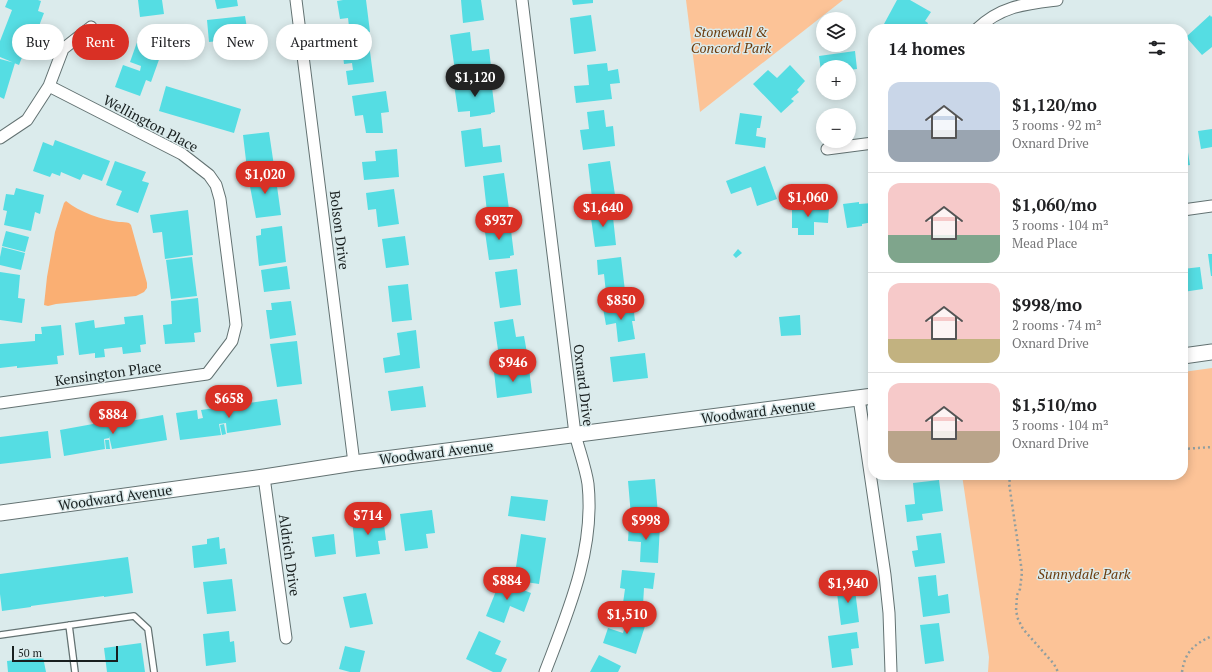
<!DOCTYPE html>
<meta charset="utf-8">
<style>
body{margin:0;font-family:"PT Serif",serif;background:#f2f2f2;color:#202124;height:100vh;display:flex;flex-direction:column;font-size:15px;white-space:nowrap}
*{box-sizing:border-box;margin:0}
p{font-size:13px;color:#757577}
.icon{flex:none;width:22px;height:22px;fill:none;stroke:currentColor;stroke-width:2;stroke-linecap:round;stroke-linejoin:round}
.map{position:relative;flex:1;overflow:hidden}
.sheet{position:absolute;left:868px;top:24px;width:320px;height:456px;display:flex;flex-direction:column;background:#fff;border-radius:16px;box-shadow:0 2px 10px #0003}
.sheet>*{flex:none}
.guide{position:absolute;left:12px;top:24px;width:380px;height:36px;display:flex;gap:8px}
.fabs{position:absolute;left:816px;top:12px;display:grid;gap:8px}
.fabs a{display:grid;place-items:center;width:40px;height:40px;border-radius:50%;background:#fff;box-shadow:0 2px 10px #0003;font-size:20px}
.scale{position:absolute;left:12px;bottom:10px;width:106px;box-sizing:border-box;padding-left:4px;border:2px solid #181f1f;border-top:0;font-size:11px;line-height:14px;white-space:nowrap;color:#181f1f;-webkit-text-stroke:3px #dbebec;paint-order:stroke}
.price{position:absolute;translate:-50% -34px;padding:0 9px;border-radius:14px;background:#d93025;color:#fff;font-size:13px;line-height:26px;filter:drop-shadow(0 1px 2px #0008)}
.price::after{content:'';position:absolute;left:50%;top:24px;width:12px;height:9px;margin-left:-6px;background:inherit;clip-path:polygon(0 0,100% 0,50% 100%)}
.price.active{background:#222;color:#fff}
ul{padding:0;list-style:none}
li{display:flex;align-items:center;gap:12px;height:100px;padding:0 20px}
li+li{border-top:1px solid #e0e0e0}
li span{display:grid;place-items:center;flex:none;width:112px;height:80px;border-radius:12px;color:#555}
li>.icon{margin-inline-start:auto}
span .icon{width:48px;height:48px;fill:#fffc;stroke-width:1}
li b{font-size:17px}
h2{display:flex;justify-content:space-between;align-items:center;height:48px;padding:0 20px;font-size:17px}
.pill{padding:0 14px;border-radius:18px;background:#fff;box-shadow:0 2px 10px #0003;font-size:14px;line-height:36px}
.pill.active{background:#d93025;color:#fff}
.map>svg:first-child{display:block}
</style>
<div class="map">
<svg width="1212" height="672" viewBox="0 0 1212 672">
<rect width="100%" height="100%" fill="#dbebec"/>
<path fill="#fcc397" d="M686,0h157l-143,112z
M1212,368v304h-224l1,-15 -27,-182h221v-103z"/>
<path fill="#faaf73" d="M66,201c13,11 37,19 53,21 4,0 7,0 10,1l2,2 16,58v5l-3,4 -8,4 -80,8 -8,2 -4,-1 3,-28 8,-45 9,-29z"/>
<path fill="#55dde3" d="M8,0h30l3,1 -3,10 6,2 -5,13 -4,-2 -16,41 -19,-8v-16l12,-31 -7,-3z
M138,0h24l2,14 -24,3z
M215,0h22l1,6 -21,3z
M343,0h23l4,32 -20,3 -2,-17 -8,1 -3,-18z
M461,0h20l3,20 -21,3z
M572,0h21v3l-20,2z
M897,0h13l21,12 -6,9 3,2 -3,6h-32l-9,-5z
M591,15l5,36 -22,3 -4,-36z
M1210,15l1,2 1,-1v31l-10,8 -16,-18z
M245,16l2,12 9,-1 4,28 -17,2 -1,-5 -12,1 -1,-13 -20,2 -2,-22z
M141,31l25,9 -15,42 -5,-2 -6,16 -25,-9 8,-22 17,6 1,-5 -11,-4z
M470,32l2,19 17,-2 2,17 -36,5 -5,-36z
M369,44l5,38 -26,3 -2,-14 7,-1 -1,-7 -8,1 -2,-17z
M855,51l2,18 -8,1v-3h-26v12h-1l-3,-23z
M0,59l15,4 -11,36 -4,-2z
M607,63l1,8 10,-2 2,14 -10,1 2,15 -36,4 -2,-17 15,-1 -2,-20z
M790,65l15,16 -8,9 2,2 -8,7 3,2 -13,12 -28,-29 15,-14 9,8z
M873,72v19h-1l-2,-18z
M491,79l4,33 -4,1v1l-21,3v-6l-12,1 -4,-28z
M166,86l75,23 -7,24 -75,-22z
M386,91l3,21 -8,1 2,20h-17l-3,-18 -8,1 -3,-20z
M604,110l2,17 7,-1 2,20 -32,4 -3,-20 9,-1 -2,-17z
M740,113l22,3 -2,12h-3l-1,8 10,2 -1,10 -30,-4z
M481,128l2,19 17,-2 2,17 -37,5 -4,-36z
M1212,129v18l-11,2 -3,-18z
M269,132l5,34 -27,3 -4,-34z
M55,140l55,21 -8,20 -19,-7 -3,6 -19,-8 -1,4 -8,-3 -2,4 -17,-6 10,-29 10,4z
M1183,146h4l3,19 -7,1z
M397,149l2,28 -35,3 -2,-18 14,-1 -1,-10z
M115,161l31,11 -4,9 7,2 -11,30 -22,-8 6,-14 -16,-6z
M610,161l5,34 -23,3 -4,-34z
M765,166l12,33 -20,7 -6,-19 -20,7 -5,-13z
M273,167v4l-22,3v-5z
M275,172l6,43 -25,3 -8,-42z
M504,173l5,36 -22,3 -4,-36z
M16,188l28,7 -4,19 -5,-2 -4,19 -27,-6 3,-14 -4,-1 3,-16 8,1z
M394,189l5,35 -21,3 -2,-18 -8,1 -2,-17z
M859,202v2l14,-1v19l-11,2v2l-15,2 -4,-24z
M792,206l37,1 -1,16 -14,-1v13h-16v-7h-6z
M612,208l4,37 -21,2 -5,-36z
M188,210l5,45 -28,4 -3,-27 -9,1 -3,-18z
M510,222l4,33 -4,1v2l-21,2 -5,-35z
M282,226l4,36 -27,4 -3,-30 5,-1v-6z
M6,231l23,6 -4,15 -23,-6z
M405,236l4,29 -23,3 -4,-29z
M2,247l23,6 -4,17 -21,-5v-8z
M738,249l4,4 -6,5 -3,-3z
M1208,254h4v22h-1z
M192,257l5,39 -26,3 -5,-39z
M621,257l4,34 -19,2 -2,-19 -6,1 -1,-15z
M287,266l3,23 -26,3 -3,-22z
M1200,267l3,22 -20,3v-23z
M517,269l4,36 -21,3 -5,-36z
M0,272l20,3 -2,23 7,1 -3,24 -22,-3z
M408,284l4,36 -20,2 -4,-36z
M198,298l3,34 -7,1 1,9 -30,2 -2,-19 9,-1 -1,-23z
M291,301l5,34 -26,4 -4,-29h6l-1,-7z
M633,304l2,17h-3l3,18 -17,3 -2,-19 -10,2 -3,-17z
M143,315l3,29 -6,1 1,7 -18,2 -1,-7 -18,2 1,8 -10,1v-5l-16,2 -4,-32 19,-3 1,8 30,-4 -1,-7z
M800,315l1,20 -20,1 -2,-19z
M513,319l3,18 8,-1 3,17 -28,4 -5,-35z
M61,325l3,30 -7,1 1,8 -41,4v-2l-17,2v-24l35,-3v-7h7l-1,-7z
M416,330l4,38 -35,5 -2,-15 17,-3 -3,-22z
M297,341l5,43 -25,3 -7,-43z
M645,353l3,25 -35,4 -3,-25z
M529,368l3,25 -35,5 -3,-26z
M423,386l3,21 -35,4 -3,-20z
M277,399l4,26 -54,8 -1,-10 -7,1 2,11 -41,5 -4,-27 21,-3 1,9 5,-1 -2,-8z
M163,415l4,25 -55,9 -3,-13v2l-5,1 1,10 -41,7 -4,-26 44,-8v1l20,-3 1,2z
M224,424l2,10 -4,1 -2,-10z
M48,431l3,27 -51,6v-27z
M105,440h4l1,9h-4z
M655,479l3,35 -27,2 -3,-35z
M939,480l4,31 -21,3 1,6 -16,2 -2,-17 10,-1 -2,-21z
M511,496l37,4 -3,21 -37,-5z
M432,510l3,23 -9,1 2,14 -23,3 -5,-37z
M383,516l3,24 -8,1 2,13 -24,3 -4,-37z
M629,524l31,1 -2,38 -18,-1 1,-20 -13,-1z
M941,533l4,30 -30,4 -3,-16 6,-1 -2,-14z
M334,534l2,20 -21,3 -3,-20z
M521,534l25,4 -7,46 -20,-3 3,-13 -6,-1z
M219,537l1,12 5,-1 2,16 -33,4 -2,-22 15,-2v-5z
M128,557l5,36 -29,4v-1l-73,10v1l-29,4 -2,-17v-20z
M622,570l33,3 -2,16 -9,-1 -1,17 -20,-2 2,-14 -5,-1z
M936,575l2,21 10,-2 2,19 -27,4 -5,-40z
M232,579l4,32 -29,3 -4,-32z
M500,581l31,12 -7,19 -14,-6 -6,17 -18,-7z
M854,582l5,40 -18,3 -5,-40z
M366,593l7,31 -23,4 -7,-31z
M629,614l18,6 -11,34 -33,-11 5,-15 15,5z
M939,623l5,38 -19,3 -5,-39z
M229,631l1,11 4,-1 2,21 -30,4 -3,-32z
M479,631l22,10 -6,13 12,5 -6,13h-8l-27,-13z
M857,632l2,16 -8,1 2,16 -21,3 -4,-32z
M141,643l4,29h-38l-3,-24z
M345,646l20,5 -5,21h-10l-11,-3z
M599,655l22,11 -3,6h-28z
M43,657l3,15h-38l-1,-11z"/>
<g fill="none" stroke-linecap="round" stroke-linejoin="round">
<defs>
<path id="lane" d="M69,625l6,47
M0,635l134,-19 14,13 6,43"/>
<path id="street" d="M296,0l58,463
M522,0l53,434c4,16 11,35 13,50 7,66 -20,128 -43,188
M977,29c24,-23 48,-25 80,-29
M0,138l27,-18 22,-34 14,-37 28,-22
M827,149l46,-6
M1183,210l29,-4
M859,398l26,177 4,38 2,59
M0,403l207,-29 25,-33 4,-16 -1,-9 -15,-117 -4,-14 -7,-10 -27,-21 -133,-68
M264,477l22,161"/>
<path id="secondary" d="M1183,356l29,-4
M0,513l264,-36 90,-14 519,-67"/>
</defs>
<use href="#lane" stroke="#637272" stroke-width="8"/>
<use href="#street" stroke="#637272" stroke-width="13"/>
<use href="#secondary" stroke="#637272" stroke-width="17"/>
<path stroke="#919e9f" stroke-width="2.5" stroke-dasharray="2 3" stroke-linecap="butt" d="M1183,449l29,-2
M1011,475l-2,8 13,89 -2,17 -3,6 -1,16 2,8 5,10 31,35 4,8
M1182,672c3,-20 12,-28 30,-36"/>
<use href="#lane" stroke="#fff" stroke-width="5.5"/>
<use href="#street" stroke="#fff" stroke-width="11"/>
<use href="#secondary" stroke="#fff" stroke-width="15"/>
</g>
<g text-anchor="middle" dominant-baseline="central" stroke-width="3" stroke-linejoin="round" paint-order="stroke">
<g font-size="14" font-style="italic" fill="#6b3b0d" stroke="#dbebec">
<text x="731" y="31">Stonewall &amp;<tspan x="731" dy="16">Concord Park</tspan></text>
<text x="1084" y="573">Sunnydale Park</text>
</g>
<g font-size="14" fill="#181f1f" stroke="#dbebec">
<text transform="translate(151 123) rotate(28)">Wellington Place</text>
<text transform="translate(340 230) rotate(83)">Bolson Drive</text>
<text transform="translate(108 373) rotate(-8)">Kensington Place</text>
<text transform="translate(584 385) rotate(83)">Oxnard Drive</text>
<text transform="translate(758 411) rotate(-7)">Woodward Avenue</text>
<text transform="translate(436 452) rotate(-7)">Woodward Avenue</text>
<text transform="translate(115 497) rotate(-8)">Woodward Avenue</text>
<text transform="translate(290 555) rotate(82)">Aldrich Drive</text>
</g>
</g>
</svg>
<div class="fabs">
<a><svg class="icon" aria-label="layers" viewBox="0 0 24 24"><path d="M12 4l9 5-9 5-9-5zM3 14l9 5 9-5"/></svg></a>
<a>+</a>
<a>−</a>
</div>
<div class="scale">50 m</div>
<b class="price active" style="left:475px;top:98px">$1,120</b>
<b class="price" style="left:265px;top:195px">$1,020</b>
<b class="price" style="left:808px;top:218px">$1,060</b>
<b class="price" style="left:603px;top:228px">$1,640</b>
<b class="price" style="left:499px;top:241px">$937</b>
<b class="price" style="left:621px;top:321px">$850</b>
<b class="price" style="left:513px;top:383px">$946</b>
<b class="price" style="left:229px;top:419px">$658</b>
<b class="price" style="left:113px;top:435px">$884</b>
<b class="price" style="left:368px;top:536px">$714</b>
<b class="price" style="left:646px;top:541px">$998</b>
<b class="price" style="left:507px;top:601px">$884</b>
<b class="price" style="left:848px;top:604px">$1,940</b>
<b class="price" style="left:627px;top:635px">$1,510</b>
<div class="guide">
<a class="pill">Buy</a>
<a class="pill active">Rent</a>
<a class="pill">Filters</a>
<a class="pill">New</a>
<a class="pill">Apartment</a>
</div>
<section class="sheet">
<h2>14 homes<svg class="icon" aria-label="filters" viewBox="0 0 24 24"><path d="M4 7h16M4 17h16"/><circle cx="9" cy="7" r="2"/><circle cx="15" cy="17" r="2"/></svg></h2>
<ul>
<li><span style="background:linear-gradient(#c9d6e8 60%,#9aa5b1 0)"><svg class="icon" aria-label="home" viewBox="0 0 24 24"><path d="M3 11l9-7 9 7M6 9v11h12V9"/></svg></span><div><b>$1,120/mo</b><p>3 rooms · 92 m²</p><p>Oxnard Drive</p></div></li>
<li><span style="background:linear-gradient(#f6c9c9 65%,#7fa58c 0)"><svg class="icon" aria-label="home" viewBox="0 0 24 24"><path d="M3 11l9-7 9 7M6 9v11h12V9"/></svg></span><div><b>$1,060/mo</b><p>3 rooms · 104 m²</p><p>Mead Place</p></div></li>
<li><span style="background:linear-gradient(#f6c9c9 70%,#c2b280 0)"><svg class="icon" aria-label="home" viewBox="0 0 24 24"><path d="M3 11l9-7 9 7M6 9v11h12V9"/></svg></span><div><b>$998/mo</b><p>2 rooms · 74 m²</p><p>Oxnard Drive</p></div></li>
<li><span style="background:linear-gradient(#f6c9c9 60%,#b9a48a 0)"><svg class="icon" aria-label="home" viewBox="0 0 24 24"><path d="M3 11l9-7 9 7M6 9v11h12V9"/></svg></span><div><b>$1,510/mo</b><p>3 rooms · 104 m²</p><p>Oxnard Drive</p></div></li>
</ul>
</section>
</div>
